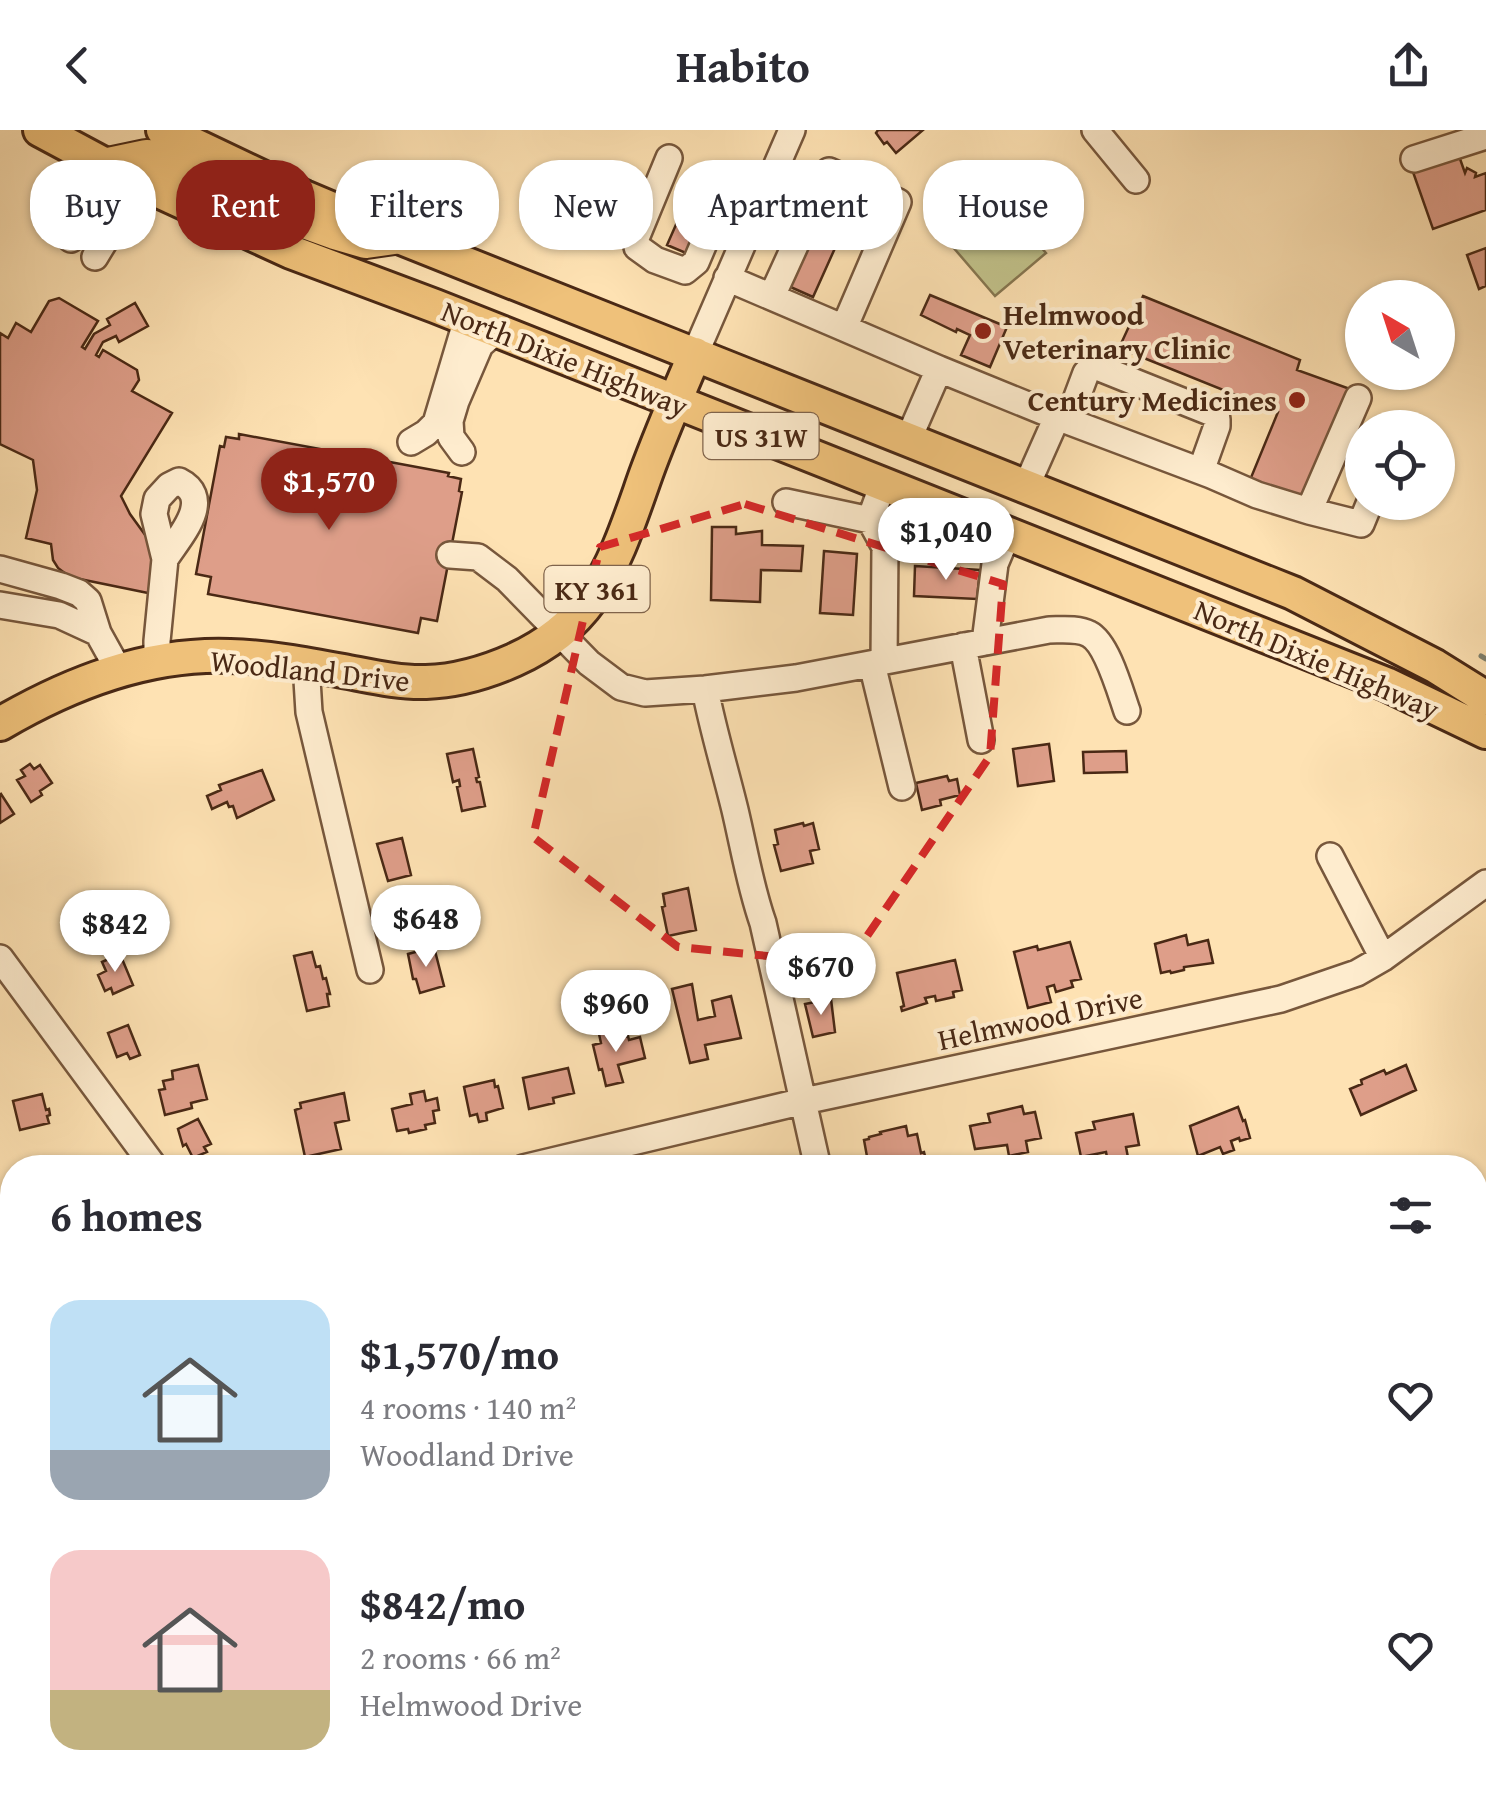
<!DOCTYPE html>
<meta charset="utf-8">
<style>
body{margin:0;font-family:"Gentium Book Plus",serif;background:#f2f2f3;color:#2b2b33;height:100vh;display:flex;flex-direction:column;font-size:38px;white-space:nowrap}
*{box-sizing:border-box;margin:0}
p{font-size:32px;color:#7c7c81}
.icon{flex:none;width:55px;height:55px;fill:none;stroke:currentColor;stroke-width:2;stroke-linecap:round;stroke-linejoin:round}
.map{position:relative;flex:1;overflow:hidden}
.sheet{position:absolute;left:0px;top:1025px;width:1488px;height:640px;display:flex;flex-direction:column;background:#fff;border-radius:40px 40px 0 0;box-shadow:0 2px 8px #0004}
.sheet>*{flex:none}
.guide{position:absolute;left:30px;top:30px;width:1428px;height:90px;display:flex;gap:20px}
.needle{width:65px;rotate:321deg}
.tools{position:absolute;left:1345px;top:150px;display:grid;gap:20px}
.tools a{display:grid;place-items:center;width:110px;height:110px;border-radius:50%;background:#fff;box-shadow:0 2px 8px #0004;font-size:50px}
.price{position:absolute;translate:-50% -85px;padding:0 22px;border-radius:35px;background:#fff;color:#222;font-size:32px;line-height:65px;filter:drop-shadow(0 2px 5px #0008)}
.price::after{content:'';position:absolute;left:50%;top:60px;width:30px;height:22px;margin-left:-15px;background:inherit;clip-path:polygon(0 0,100% 0,50% 100%)}
.price.current{background:#8f2418;color:#fff}
ul{padding:0;list-style:none}
li{display:flex;align-items:center;gap:30px;height:250px;padding:0 50px}
li span{display:grid;place-items:center;flex:none;width:280px;height:200px;border-radius:30px;color:#555}
li>.icon{margin-inline-start:auto}
span .icon{width:120px;height:120px;fill:#fffc;stroke-width:1}
li b{font-size:42px}
h2{display:flex;justify-content:space-between;align-items:center;height:120px;padding:0 50px;font-size:42px}
.chip{padding:0 35px;border-radius:40px;background:#fff;box-shadow:0 2px 8px #0004;font-size:35px;line-height:90px}
.chip.current{background:#8f2418;color:#fff}
header{display:flex;justify-content:space-between;align-items:center;height:130px;padding:0 50px;background:#fff;font-size:45px;font-weight:700}
.map>svg:first-child{display:block}
</style>
<header><svg class="icon" aria-label="back" viewBox="0 0 24 24"><path d="M15 5l-7 7 7 7"/></svg>Habito<svg class="icon" aria-label="share" viewBox="0 0 24 24"><path d="M12 15V3M7 8l5-5 5 5M5 13v7h14v-7"/></svg></header>
<div class="map">
<svg width="1486" height="1665" viewBox="0 0 1486 1665">
<rect width="100%" height="100%" fill="#fee2b3"/>
<filter id="stains"><feTurbulence type="fractalNoise" baseFrequency=".002" numOctaves="4"/><feColorMatrix values="0 0 0 0 .2 0 0 0 0 .09 0 0 0 0 .02 0 0 0 .5 -.17"/></filter>
<radialGradient id="worn" r=".72"><stop offset=".6" stop-color="#630" stop-opacity="0"/><stop offset="1" stop-color="#630" stop-opacity=".3"/></radialGradient>
<path fill="#c2c38b" stroke="#867650" stroke-width="2.5" d="M998,66l48,57 -51,43 -49,-57z"/>
<g fill="none" stroke-linecap="round" stroke-linejoin="round">
<path stroke="#7e8271" stroke-width="5" d="M1481,526l5,3"/>
</g>
<path fill="#de9e89" stroke="#4a2915" stroke-width="2.5" d="M878,0h45l-27,23 -9,-11 -3,2 -8,-11z
M1459,26l6,17 2,-5 9,5 -1,4 11,-4v37l-53,19 -20,-57z
M686,72l26,11 -19,43 -26,-11z
M833,76l10,4 -3,6 5,2 -7,17 2,2 -27,60 -27,-12 27,-59 9,4z
M1486,118v38l-7,3 -12,-34z
M930,165l77,32 -17,40 -29,-12 9,-20 -13,-6 -1,3 -35,-17z
M1143,166l157,64 -3,10 53,19 -48,114 -52,-23 28,-68 -159,-64z
M59,168l39,23 -16,26 3,2 9,-15 16,-9 -3,-6 28,-16 13,23 -29,16 -3,-6 -13,6 -7,13 3,2 4,-7 34,20 2,10 -7,11 40,22 -51,83 9,18 21,29 3,21 -6,29 -78,-16 -12,-9 -5,-8 -2,-16 -25,-6 11,-48 -4,-30 -33,-16v-111l8,5 8,-15 15,9 18,-31z
M239,304l210,39 -1,3 13,3 -2,12 3,1 -25,129 -16,-3 -3,15 -210,-39 3,-17 -15,-3 24,-128 4,1 2,-10 13,2z
M712,397h24v7l26,-3v14l41,1 -2,25 -40,-1 -1,32 -49,-2z
M824,421l33,3 -4,61 -33,-2z
M915,436l65,4 -3,29 -63,-3z
M1049,614l5,37 -36,5 -5,-37z
M473,619l6,28 -3,1 1,4h3l5,24 -23,5 -5,-24 3,-1 -1,-6 -6,2 -6,-28z
M1126,621l1,21 -43,1 -1,-21z
M30,634l4,5 6,-4 12,18 -12,8 2,4 -11,7 -14,-22 8,-4 -4,-6z
M262,640l12,30 -37,18 -4,-12 -4,1 -2,-5 -15,7 -5,-13 14,-6 -2,-5z
M947,646l2,5 8,-2 3,16 -20,5 1,5 -19,5 -6,-27z
M1,664l13,20 -14,9v-28z
M803,693l1,3 9,-3 6,26 -9,2 3,12 -32,8 -7,-26 4,-1 -3,-14z
M402,708l9,37 -23,6 -11,-37z
M688,758l8,42 -28,6 -6,-29 3,-1 -2,-12z
M417,762l9,30 -24,6 -8,-30z
M1186,805l2,10 20,-5 5,23 -29,4v3l-13,3 -1,-2 -9,2 -6,-29z
M1070,812l11,37 -10,2 2,6 -17,5 -2,-7 -7,2 4,15 -23,6 -14,-56 23,-6 1,4z
M434,817l10,39 -24,7 -4,-14h-3l-5,-25z
M312,822l4,15 4,-1 3,13 3,-1 4,16h-3l2,12 -22,5 -13,-55z
M120,824l13,31 -20,9 -2,-6 -6,3 -7,-16 8,-4 -4,-9z
M955,830l7,30 -9,2 1,5 -18,4 -1,-5 -10,2 2,5 -25,8 -1,-4 3,-1 -7,-33z
M692,854l6,36 17,-4 -3,-15 19,-5 10,42 -36,7 3,14 -18,4 -18,-74z
M831,869l4,33 -22,5 -8,-33z
M128,895l12,30 -10,4 -3,-6 -10,4 -9,-24z
M617,899l2,9 9,-2 1,4 11,-3 5,21 -27,7 5,17 -17,4 -4,-17 -3,1 -6,-25 8,-2 -2,-9z
M198,935l9,34 -16,4 1,5 -27,7 -6,-25 6,-1 -2,-8 10,-2 -1,-8z
M1406,935l10,25 -55,25 -11,-26 12,-5 -1,-4 23,-10 2,4z
M568,938l6,25 -21,5 1,5 -25,6 -6,-31z
M494,950l1,7 3,-1 5,22 -17,5 1,7 -8,2 -2,-8 -7,2 -6,-29z
M424,961l2,10 11,-3 2,12 -6,1 2,12 -10,2 1,4 -17,4 -1,-4 -11,2 -5,-22 20,-5 -2,-10z
M344,963l5,27 -14,3 6,26 -36,8 -10,-47 6,-2 -1,-5z
M42,964l4,16 3,-1 1,6 -3,1 2,7 -29,7 -7,-29z
M1022,976l2,8 11,-2 6,26 -15,3 2,11 -19,4 -2,-11 -32,4 -5,-23 20,-4 -2,-8z
M1238,977l5,14 2,-1 5,18 -10,3 -1,-3 -8,3 3,9 -11,4 -3,-7 -22,9 -8,-30z
M1133,984l6,31 -13,2 4,21h-21l-3,-16 -25,5 -5,-24 19,-4 -2,-7z
M198,989l13,25 -7,3 3,5 -14,6 -7,-14 -3,2 -5,-17z
M906,996l2,10 9,-2 4,19 3,-1 4,16h-61l-2,-6h3l-4,-22 5,-1v-2l12,-3 -1,-2z
M62,1029l1,7 20,-5 1,7h-50z
M1481,1107l5,13v48l-11,4v-63z
M9,1384l3,29 -12,2v-29z
M12,1521v25l-6,1 -5,-23z
M656,1652h27l1,13h-27z
M1426,1652h40l2,3 -8,10h-24l2,-2z
M1064,1654l35,11h-39z"/>
<g fill="none" stroke-linecap="round" stroke-linejoin="round">
<defs>
<path id="minor" d="M1095,0l41,50
M669,28l-33,80 1,9 18,13 30,11 11,-9 32,-75
M1414,29l72,-23
M71,109l31,-55 6,-17
M95,127c17,-29 31,-52 61,-68
M727,148l117,50 54,-126 -69,-31 -57,125
M844,198l95,41 -31,71
M695,224l97,-224
M939,239l118,48 -31,70
M1057,287l154,58 46,20 52,16 49,-113
M1068,291l18,-48 5,-5 6,-1 115,46 5,6v7l-16,45
M411,312l15,-9 10,-10 31,-104
M462,322l-11,-15 -1,-16 6,-20 24,-56 16,-14
M786,372l84,18 13,-36
M1309,381l52,13 9,-22
M870,390l15,27 -1,114
M450,425l28,2 29,22 82,84 32,24 24,6 60,-4 91,-11 253,-48c12,0 29,-2 40,4 18,9 31,57 38,77
M0,439l61,17 18,7 9,8 10,32 20,36
M0,475l59,10 39,18
M985,512l10,-78 13,-31
M963,516l18,94
M157,531v-20l8,-82 -11,-45 3,-15 12,-13 10,-5c36,18 0,56 -14,78
M306,534l3,48 61,258
M872,534l30,123
M705,559c8,41 20,80 30,121 9,38 15,76 28,113l55,245
M1330,726l53,102
M0,828l155,210
M523,1038l281,-67 477,-102 76,-26 26,-15 103,-75
M0,1164l12,-4
M1475,1324l11,28
M0,1464l12,-2
M1475,1596l11,9
M607,1652v13
M936,1652l11,13"/>
<path id="major" d="M40,0l86,46 165,76 144,54 951,378 100,48
M163,0l141,67 90,38 899,358 142,73 51,32
M0,594c70,-41 147,-71 230,-68 38,1 76,8 113,15 27,5 56,12 83,11 31,-1 61,-10 88,-22 31,-14 57,-33 77,-61 26,-37 40,-83 55,-125 15,-41 32,-80 49,-120"/>
<path id="highway" d="M108,37l38,-8 20,1 73,35 96,35 31,9 28,-4"/>
</defs>
<use href="#minor" stroke="#77573c" stroke-width="30"/>
<use href="#major" stroke="#4a2915" stroke-width="38"/>
<use href="#highway" stroke="#4a2915" stroke-width="42"/>
<use href="#minor" stroke="#feecce" stroke-width="25"/>
<use href="#major" stroke="#efc17a" stroke-width="32"/>
<use href="#highway" stroke="#efc17a" stroke-width="38"/>
</g>
<path fill="none" stroke="#d62828" stroke-width="8" stroke-dasharray="20 12" stroke-linejoin="round" d="M745,374l258,80 -13,172 -142,208 -170,-17 -145,-110 67,-290z"/>
<g fill="#8f2418" stroke="#feecce" stroke-width="4">
<circle cx="983" cy="201" r="10"/>
<circle cx="1297" cy="270" r="10"/>
</g>
<g text-anchor="middle" dominant-baseline="central" stroke-width="8" stroke-linejoin="round" paint-order="stroke">
<g fill="#feecce" stroke="#80644c" stroke-width="2.5">
<rect x="703.5" y="283" width="115" height="46" rx="8"/>
<rect x="544.5" y="436" width="105" height="46" rx="8"/>
</g>
<g font-size="28" font-weight="bold" fill="#4a2915">
<text x="761" y="306">US 31W</text>
<text x="597" y="459">KY 361</text>
</g>
<g font-size="30" font-weight="bold" fill="#4a2915" stroke="#feecce" text-anchor="start">
<text x="1003" y="184">Helmwood<tspan x="1003" dy="34">Veterinary Clinic</tspan></text>
<text x="1277" y="270" text-anchor="end">Century Medicines</text>
</g>
<g font-size="30" fill="#4a2915" stroke="#feecce">
<text transform="translate(565 228) rotate(22)">North Dixie Highway</text>
<text transform="translate(1317 529) rotate(23)">North Dixie Highway</text>
<text transform="translate(310 540) rotate(6)">Woodland Drive</text>
<text transform="translate(1040 888) rotate(-12)">Helmwood Drive</text>
</g>
</g>
<rect width="100%" height="100%" filter="url(#stains)"/>
<rect width="100%" height="100%" fill="url(#worn)"/>
</svg>
<div class="tools">
<a><svg class="needle" viewBox="-14 -14 28 28"><path d="M0-13l5 13h-10z" fill="#e53935"/><path d="M0 13l5-13h-10z" fill="#7c7c81"/></svg></a>
<a><svg class="icon" aria-label="locate" viewBox="0 0 24 24"><circle cx="12" cy="12" r="6"/><path d="M12 2v4M12 18v4M2 12h4M18 12h4"/></svg></a>
</div>
<b class="price current" style="left:329px;top:403px">$1,570</b>
<b class="price" style="left:946px;top:453px">$1,040</b>
<b class="price" style="left:426px;top:840px">$648</b>
<b class="price" style="left:115px;top:845px">$842</b>
<b class="price" style="left:821px;top:888px">$670</b>
<b class="price" style="left:616px;top:925px">$960</b>
<div class="guide">
<a class="chip">Buy</a>
<a class="chip current">Rent</a>
<a class="chip">Filters</a>
<a class="chip">New</a>
<a class="chip">Apartment</a>
<a class="chip">House</a>
</div>
<section class="sheet">
<h2>6 homes<svg class="icon" aria-label="filters" viewBox="0 0 24 24"><path d="M4 7h16M4 17h16"/><circle cx="9" cy="7" r="2"/><circle cx="15" cy="17" r="2"/></svg></h2>
<ul>
<li><span style="background:linear-gradient(#bfe0f5 75%,#9aa5b1 0)"><svg class="icon" aria-label="home" viewBox="0 0 24 24"><path d="M3 11l9-7 9 7M6 9v11h12V9"/></svg></span><div><b>$1,570/mo</b><p>4 rooms · 140 m²</p><p>Woodland Drive</p></div><svg class="icon" aria-label="heart" viewBox="0 0 24 24"><path d="M12 20l-8-8c-3-5 5-10 8-4 3-6 11-1 8 4z"/></svg></li>
<li><span style="background:linear-gradient(#f6c9c9 70%,#c2b280 0)"><svg class="icon" aria-label="home" viewBox="0 0 24 24"><path d="M3 11l9-7 9 7M6 9v11h12V9"/></svg></span><div><b>$842/mo</b><p>2 rooms · 66 m²</p><p>Helmwood Drive</p></div><svg class="icon" aria-label="heart" viewBox="0 0 24 24"><path d="M12 20l-8-8c-3-5 5-10 8-4 3-6 11-1 8 4z"/></svg></li>
</ul>
</section>
</div>
